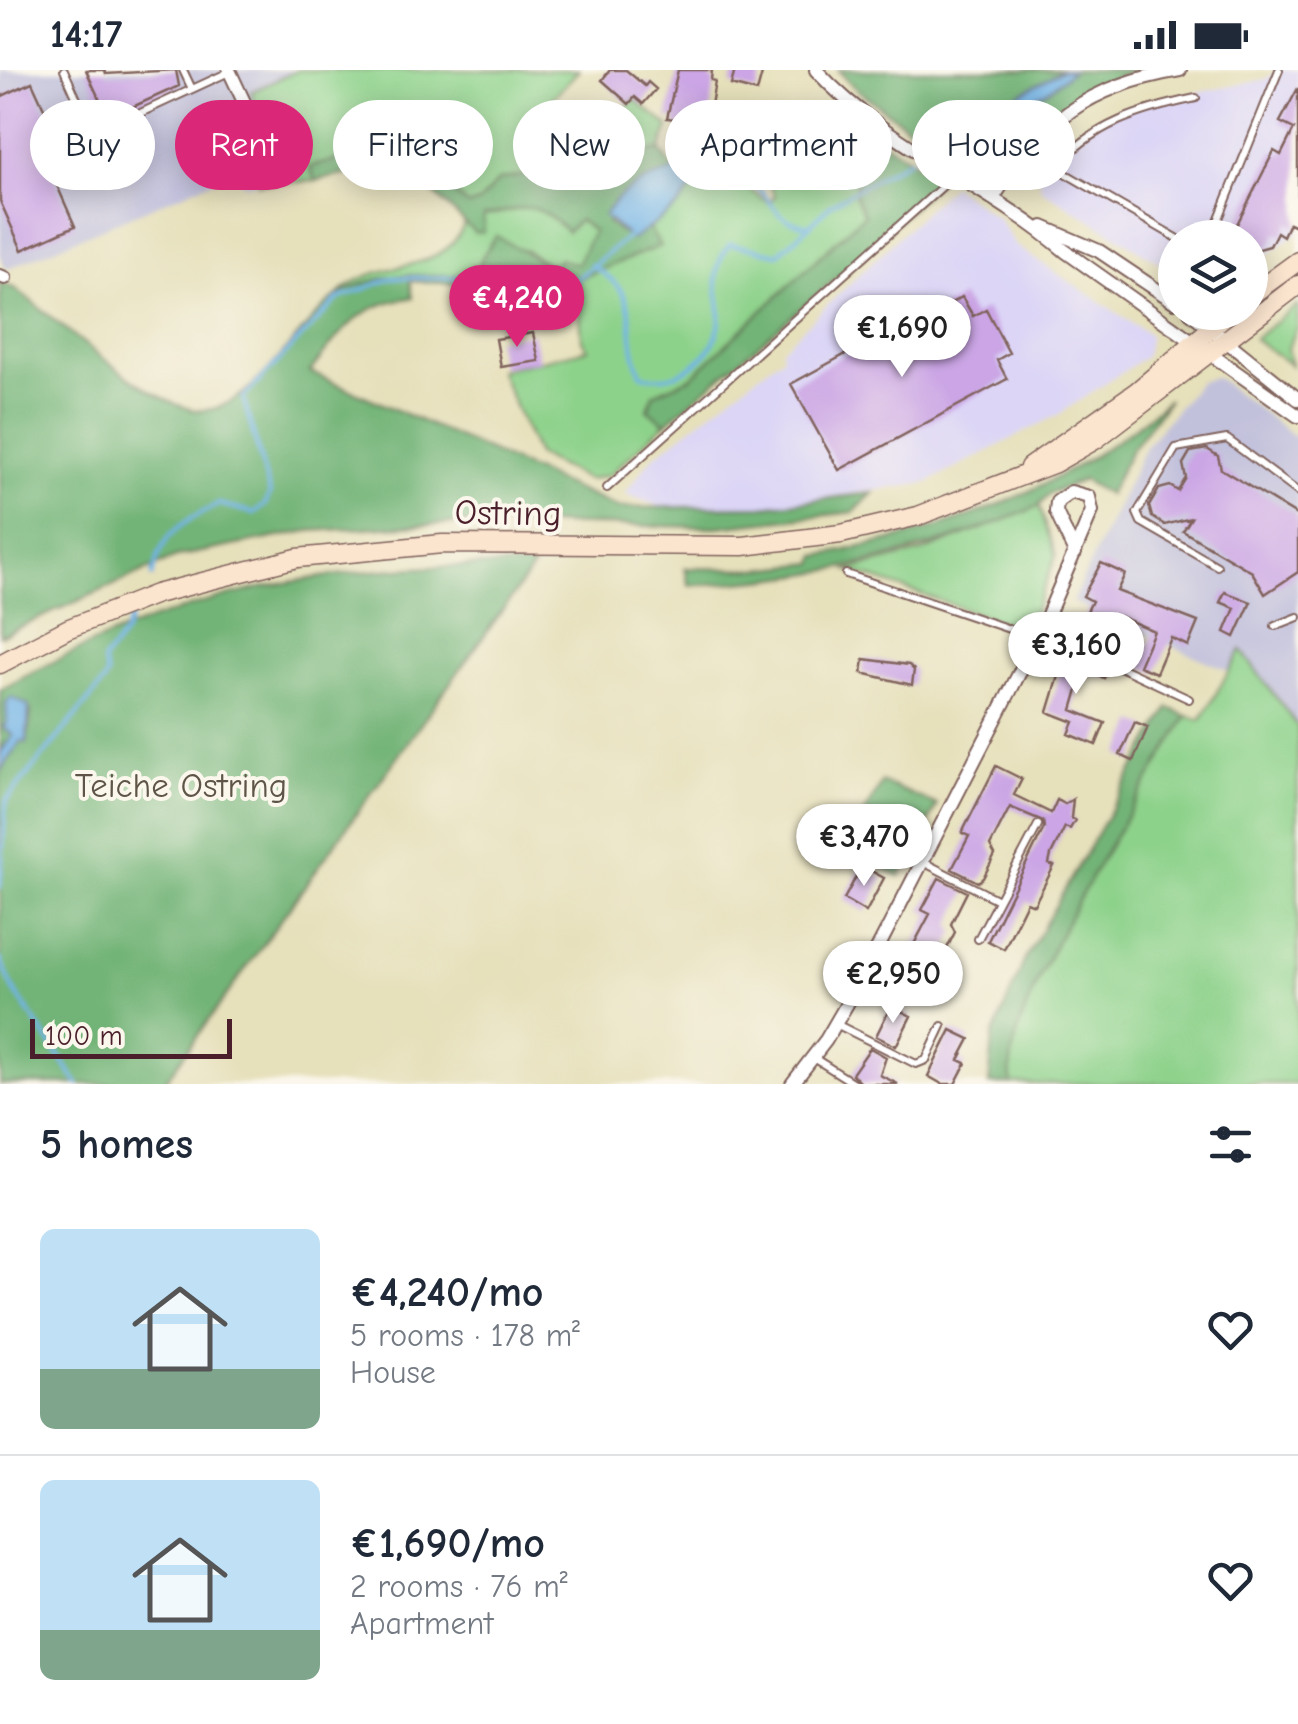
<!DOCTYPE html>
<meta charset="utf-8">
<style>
body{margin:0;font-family:"Comic Neue",sans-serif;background:#f2f2f3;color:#1f2937;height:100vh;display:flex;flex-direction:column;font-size:38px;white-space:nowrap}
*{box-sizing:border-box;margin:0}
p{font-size:32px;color:#747a83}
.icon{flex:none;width:55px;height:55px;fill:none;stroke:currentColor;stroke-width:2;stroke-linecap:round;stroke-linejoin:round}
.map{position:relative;height:1014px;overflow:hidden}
.drawer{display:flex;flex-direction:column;background:#fff;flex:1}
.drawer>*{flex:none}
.guide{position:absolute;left:30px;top:30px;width:1240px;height:90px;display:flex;gap:20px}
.buttons{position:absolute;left:1158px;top:150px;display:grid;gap:20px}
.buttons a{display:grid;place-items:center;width:110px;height:110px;border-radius:50%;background:#fff;box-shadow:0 5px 25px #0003;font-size:50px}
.scale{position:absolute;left:30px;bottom:25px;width:202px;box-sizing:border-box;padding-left:10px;border:5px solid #4a1f2b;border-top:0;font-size:28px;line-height:35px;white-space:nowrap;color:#4a1f2b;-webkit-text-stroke:8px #fbf7ec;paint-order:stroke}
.price{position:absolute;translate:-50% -85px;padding:0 22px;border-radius:35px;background:#fff;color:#222;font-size:32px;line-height:65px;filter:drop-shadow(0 2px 5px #0008)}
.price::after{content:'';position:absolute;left:50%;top:60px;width:30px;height:22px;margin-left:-15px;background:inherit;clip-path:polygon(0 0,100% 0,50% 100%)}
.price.active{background:#db2777;color:#fff}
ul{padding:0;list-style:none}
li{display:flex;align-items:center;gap:30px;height:250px;padding:0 40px}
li+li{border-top:2px solid #e0e1e3}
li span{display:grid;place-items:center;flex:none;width:280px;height:200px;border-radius:15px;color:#555}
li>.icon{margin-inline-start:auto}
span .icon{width:120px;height:120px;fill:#fffc;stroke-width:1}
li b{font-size:42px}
h2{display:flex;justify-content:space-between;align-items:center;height:120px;padding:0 40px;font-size:42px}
.pill{padding:0 35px;border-radius:45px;background:#fff;box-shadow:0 5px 25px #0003;font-size:35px;line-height:90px}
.pill.active{background:#db2777;color:#fff}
.status{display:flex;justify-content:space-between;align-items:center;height:70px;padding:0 50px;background:#fff;direction:ltr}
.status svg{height:28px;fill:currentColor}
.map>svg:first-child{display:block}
</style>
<div class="status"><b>14:17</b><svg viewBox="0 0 49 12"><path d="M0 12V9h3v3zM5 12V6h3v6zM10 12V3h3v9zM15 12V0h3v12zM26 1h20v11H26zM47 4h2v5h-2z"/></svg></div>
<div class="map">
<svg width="1298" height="1014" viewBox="0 0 1298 1014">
<rect width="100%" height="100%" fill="#fbf7ec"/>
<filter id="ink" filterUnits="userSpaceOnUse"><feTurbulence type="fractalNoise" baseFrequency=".01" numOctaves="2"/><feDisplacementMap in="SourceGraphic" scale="20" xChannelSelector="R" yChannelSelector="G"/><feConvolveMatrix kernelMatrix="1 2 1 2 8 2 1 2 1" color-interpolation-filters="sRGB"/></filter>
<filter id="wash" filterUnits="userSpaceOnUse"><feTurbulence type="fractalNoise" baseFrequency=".0048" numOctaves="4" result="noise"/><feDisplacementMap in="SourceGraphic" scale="40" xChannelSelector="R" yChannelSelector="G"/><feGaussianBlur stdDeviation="2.25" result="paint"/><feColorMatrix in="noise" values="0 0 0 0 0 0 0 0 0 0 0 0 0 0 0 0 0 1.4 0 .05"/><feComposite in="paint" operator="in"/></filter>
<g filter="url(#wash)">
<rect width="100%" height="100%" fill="#e6e0bb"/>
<path fill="#dcd5f6" d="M1279,0h19v162l-48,36v-30h-75v34l-134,-83 -2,-11 9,-18 21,-21 54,-32 141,-27z
M952,115l46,33 18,28 134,89 -5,22 -84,56 -134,70 -163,23 -94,4 -45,-16 26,-35 132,-103 -1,-7z"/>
<path fill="#c2c1dc" d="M0,0h298l-47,22 26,60v13l-9,15 -22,5 -17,-11 -223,95 -6,-15z
M1216,307l82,62v288l-56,-76 -13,20 -157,-69 73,-155 55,-66z"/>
<path fill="#8dd28b" stroke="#6c785b" stroke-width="2.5" d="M298,0h281l-28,30 43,40 40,-41 35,28 -9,23 -160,30 -21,22 -12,4 -51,-57 -106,18 5,14 -58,3 15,-9 6,-16 -27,-67z
M847,48l6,5 -10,24 15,25 -3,25 9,18 -173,163 -38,16 -5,16 18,13 -57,52 -21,5 -51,-25 -38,-85 89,-21 -6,-9 -5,-61 82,-33 -10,-18 29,-21 22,-30 35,3 33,22 7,-6 -5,-11z
M531,137l22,6 7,8 19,-1 14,11 -16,33 -26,2 -26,-16 -47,26 -70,-1 -71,21c38,-42 104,-15 128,-73l10,9 9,-16z
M1298,235v22l-11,22 4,16 -37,-26z
M1039,436l17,50 -29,74 -179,-60 74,-18z
M1241,580l57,77v357h-286c-20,-64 137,-302 175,-368l14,4z"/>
<path fill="#72b477" stroke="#5e6a51" stroke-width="2.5" d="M838,0h225l-133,73 -75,-55z
M1073,0h65c-57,18 -102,49 -140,95l-33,-1 -26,-16 110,-58z
M853,53l88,56 -78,77 -197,167 -18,-13 5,-16 38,-16 173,-163 -9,-18 2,-24 -21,2 -4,-16 11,-12z
M403,71l34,27 2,11 29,27 11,-4 20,-22 161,-30 15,21 -10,2 -58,50 25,16 17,-11 11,18 -83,33 -1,10 -27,8 -36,-16 -35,4 -68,-4 3,17c-52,3 -73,35 -103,74l308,136 146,-2 109,-13 -19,19 -137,15 -259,-4 -149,8 -133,26 -176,79v-353l15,5c42,33 126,108 175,121 56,14 107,-84 146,-112 39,-28 96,-22 141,-21l5,-19 14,-21 54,30 10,-7 17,5 16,-33 -14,-11 -12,12c-33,-33 -38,-25 -83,-16l-1,16 -8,1 -73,-71 -87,19 -5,-14z
M1169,329l-39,53 -22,43 -25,-15 -33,13 -11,13c-119,50 -220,74 -350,79l-4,-17 74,1 56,-6 2,-7c130,-23 253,-68 352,-157z
M534,496l-371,518h-163v-313l22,-31 5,2 4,-30 -27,16 9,7 -13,18v-63c179,-101 330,-128 534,-124z
M1169,638l18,8c-38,67 -194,303 -175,368h-23l4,-48 32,-77z
M882,712l55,23 -37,71 -57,-26z"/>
<path fill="#72b4e7" stroke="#5e6a89" stroke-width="2.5" d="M1063,0h10l-24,20 -110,58 -9,-5z
M675,101h24l1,6 -22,30 -46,33 -28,-24c14,-26 43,-38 71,-45z
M11,627l18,9 -2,37 -6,-2 -21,30v-18l13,-18 -10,-8 4,-4 -1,-19z"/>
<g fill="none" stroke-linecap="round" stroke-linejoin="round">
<path stroke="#72b4e7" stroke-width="4" d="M697,105c14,0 29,-1 42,3 39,13 24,41 70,48l22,-22 79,-45
M591,195c58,35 29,59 50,109 29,12 66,-10 76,-40 12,-36 -16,-53 13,-90l48,10 31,-28
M152,506c13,-48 26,-50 67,-72l35,9 11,-8 5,-12 -27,-95 95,-99 54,-21 121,-1 37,12 18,-3 63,-52
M0,817l6,-86 97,-118 4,-8 -4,-14 22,-28 6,-18
M0,889l14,31 64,94"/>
</g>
<g id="blocks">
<path fill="#cba5e5" d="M86,0h19l1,4 70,-4 3,16 -71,32z
M610,0h16l19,16 3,-4 8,7 -13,15 -8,-7 -6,7 -27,-24z
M678,0h34l-1,10 4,1 -8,49 -32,-4 1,-7 -9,-1z
M735,0h28l-6,22 -26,-7z
M32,12l26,57 -18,8 35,79 -53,24 -22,-49v-104z
M1298,18v139l-9,-4 -6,13 -6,-4 -7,14 -11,3 -9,19v-30h-20l44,-87 7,4 13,-26 -14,-7z
M962,227l11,19 13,-7 23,44 -12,7 10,19 -168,91 -48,-86 143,-78 3,5z
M533,263l6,28 -38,6 -5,-28z
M1207,379l11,7 3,13 77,47v56l-33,22 -13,-22 -69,-41 8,-13 -26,7 -13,-8 -3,-11 10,-17 11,-3 8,5 8,-13 -3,-14 7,-12z
M1101,493l24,11 -8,17 81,31 -10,24 -17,-8 -15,35 -17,-7 15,-35 -35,-15 -26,31 -19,-9 18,-37 -9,-5z
M1225,522l26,10 -16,35 -10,-5 10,-24 -15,-6z
M1067,580l41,19 -4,9 -20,-9 -12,41 33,13 -9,22 -27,-11 5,-12 -26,-10z
M864,589l45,6 5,5 -2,15 -50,-12z
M1135,652l13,5 -15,34 -13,-6z
M996,696l26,13 -8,16 37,18 6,-13 8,4 8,-5 -2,19 4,2 -5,9 -5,-2 -14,28 -2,9 5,2 -20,39 -7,-3 -23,47 -16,-8 56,-113 -1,-7 -33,-14 -20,39 5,9 -12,23 -5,4 -26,-13 17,-33 -7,-3z
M862,796l22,12 -18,34 -22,-13z
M939,808l28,14 -16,32 4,8 -31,63 -16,-8 17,-35 -12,-6 17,-32 -8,-4z
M891,936l20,10 -15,30 -20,-10z
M951,960l19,9 -11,21 7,3 -11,21h-13l-14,-8z
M870,978l16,9 -6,18 18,9h-36l-10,-10z"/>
</g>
</g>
<g filter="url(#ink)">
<use href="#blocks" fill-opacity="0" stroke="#81635d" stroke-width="2.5"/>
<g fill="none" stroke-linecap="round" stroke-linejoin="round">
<defs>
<path id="service" d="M64,0l29,65 136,-63
M183,0l9,19
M1177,168l-121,-70c35,-44 87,-59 140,-70
M1211,168l68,-168
M607,418l348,-313
M1217,496l-76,-44 -4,-9 39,-65 51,-9 71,53
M846,504l190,64
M1275,556l23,-9
M1042,561l147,68
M925,793l73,37
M978,869l60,-114
M836,954l80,40 10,-4 16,-34
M814,988l41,26"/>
<path id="minor" d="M229,0l38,81 -4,17 -13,8 -15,-7 -1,-20 15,-36
M816,0c70,77 171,114 249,181l233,165
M993,128c52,-78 93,-112 187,-128
M1043,157l56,24 76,51
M0,206l5,2
M1190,242l108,87
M792,1014l34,-44 40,-69 175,-340 51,-120 -3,-14 -18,-5 -14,10 -1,10 19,41"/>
<path id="secondary" d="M1250,226l48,-35
M1029,397l108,-76 93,-79
M0,594l67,-35 89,-35 141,-36 145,-14 301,2 98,-12 77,-18 137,-53 40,-23 203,-155"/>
</defs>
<use href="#service" stroke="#81635d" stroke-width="10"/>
<use href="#minor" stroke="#81635d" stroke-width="16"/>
<use href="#secondary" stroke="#81635d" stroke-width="21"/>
<use href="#service" stroke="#fff" stroke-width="6"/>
<use href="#minor" stroke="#fff" stroke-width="12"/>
<use href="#secondary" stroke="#fbe5cf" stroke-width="18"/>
</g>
</g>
<g text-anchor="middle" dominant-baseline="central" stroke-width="8" stroke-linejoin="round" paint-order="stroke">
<g font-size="35" fill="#4a1f2b" stroke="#fbf7ec">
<text transform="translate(508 443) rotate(1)">Ostring</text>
</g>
<g font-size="35" fill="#5e5548" stroke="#fbf7ec">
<text x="181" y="715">Teiche Ostring</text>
</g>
</g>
</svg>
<div class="buttons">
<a><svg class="icon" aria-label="layers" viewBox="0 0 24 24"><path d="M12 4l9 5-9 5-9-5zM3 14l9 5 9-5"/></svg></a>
</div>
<div class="scale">100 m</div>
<b class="price active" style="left:517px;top:280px">€4,240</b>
<b class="price" style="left:902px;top:310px">€1,690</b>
<b class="price" style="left:1076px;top:627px">€3,160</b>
<b class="price" style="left:864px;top:819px">€3,470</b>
<b class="price" style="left:893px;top:956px">€2,950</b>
<div class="guide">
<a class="pill">Buy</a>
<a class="pill active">Rent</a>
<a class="pill">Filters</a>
<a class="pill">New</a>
<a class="pill">Apartment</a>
<a class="pill">House</a>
</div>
</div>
<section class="drawer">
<h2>5 homes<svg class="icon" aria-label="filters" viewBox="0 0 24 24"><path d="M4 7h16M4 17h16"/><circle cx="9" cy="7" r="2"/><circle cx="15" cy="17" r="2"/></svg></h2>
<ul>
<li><span style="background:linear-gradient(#bfe0f5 70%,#7fa58c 0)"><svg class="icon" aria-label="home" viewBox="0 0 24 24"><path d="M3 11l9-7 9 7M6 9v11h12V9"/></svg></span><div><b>€4,240/mo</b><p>5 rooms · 178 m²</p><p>House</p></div><svg class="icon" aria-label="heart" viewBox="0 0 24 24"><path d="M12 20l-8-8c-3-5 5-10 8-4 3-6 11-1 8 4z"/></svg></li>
<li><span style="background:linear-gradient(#bfe0f5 75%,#7fa58c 0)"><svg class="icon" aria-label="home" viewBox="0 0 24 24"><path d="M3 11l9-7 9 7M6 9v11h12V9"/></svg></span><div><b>€1,690/mo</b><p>2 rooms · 76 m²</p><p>Apartment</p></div><svg class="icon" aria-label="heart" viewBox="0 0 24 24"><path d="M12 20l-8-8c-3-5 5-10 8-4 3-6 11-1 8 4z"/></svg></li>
</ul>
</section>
